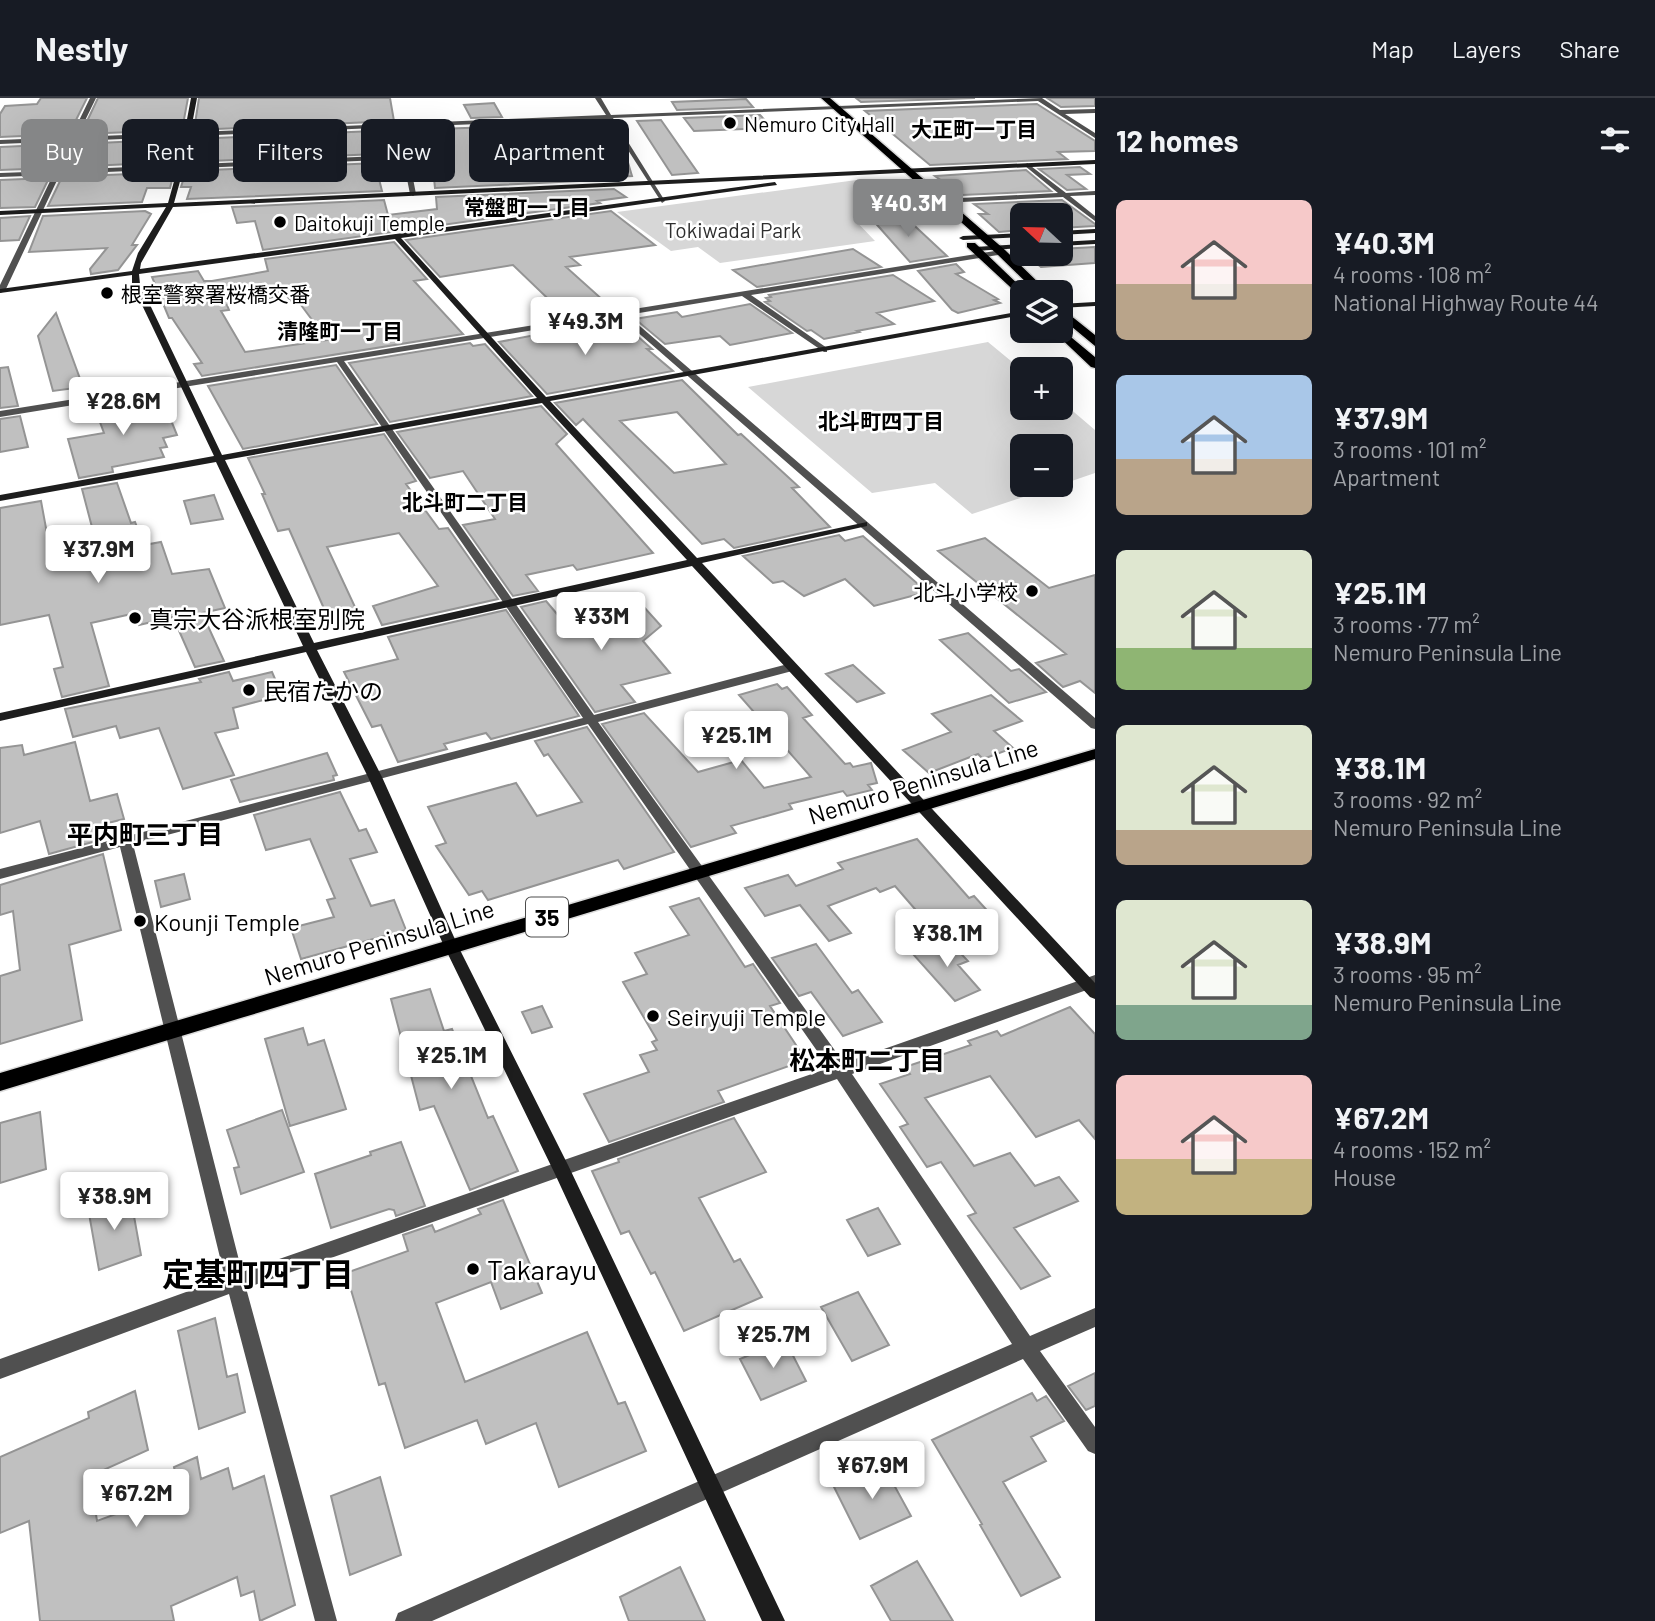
<!DOCTYPE html>
<meta charset="utf-8">
<style>
body{margin:0;font-family:Barlow,"Noto Sans JP",sans-serif;background:#20242c;color:#f1f3f6;height:100vh;display:flex;flex-direction:column;font-size:26px;white-space:nowrap}
*{box-sizing:border-box;margin:0}
p{font-size:23px;color:#9ea1a6}
.icon{flex:none;width:38px;height:38px;fill:none;stroke:currentColor;stroke-width:2;stroke-linecap:round;stroke-linejoin:round}
.map{position:relative;flex:1;overflow:hidden}
.drawer{display:flex;flex-direction:column;background:#171b24;width:560px}
.drawer>*{flex:none}
.banner{position:absolute;left:21px;top:21px;width:665px;height:63px;display:flex;gap:14px}
.needle{width:46px;rotate:292deg}
.fabs{position:absolute;left:1010px;top:105px;display:grid;gap:14px}
.fabs a{display:grid;place-items:center;width:63px;height:63px;border-radius:10px;background:#171b24;box-shadow:0 7px 28px #0002;font-size:35px}
.price{position:absolute;translate:-50% -60px;padding:0 16px;border-radius:7px;background:#fff;color:#222;font-size:23px;line-height:46px;filter:drop-shadow(0 2px 4px #0008)}
.price::after{content:'';position:absolute;left:50%;top:42px;width:21px;height:16px;margin-left:-10px;background:inherit;clip-path:polygon(0 0,100% 0,50% 100%)}
.price.selected{background:#858687;color:#fff}
ul{padding:0;list-style:none}
li{display:flex;align-items:center;gap:21px;height:175px;padding:0 21px}
li span{display:grid;place-items:center;flex:none;width:196px;height:140px;border-radius:10px;color:#555}
li>.icon{margin-inline-start:auto}
span .icon{width:84px;height:84px;fill:#fffc;stroke-width:1}
li b{font-size:30px}
h2{display:flex;justify-content:space-between;align-items:center;height:84px;padding:0 21px;font-size:30px}
.tag{padding:0 24px;border-radius:10px;background:#171b24;box-shadow:0 7px 28px #0002;font-size:24px;line-height:63px}
.tag.selected{background:#858687;color:#fff}
header{display:flex;align-items:center;gap:42px;box-sizing:border-box;height:98px;padding:0 35px;background:#171b24;border-bottom:2px solid #363941}
header strong{font-size:33px}
nav{display:flex;gap:38px;margin-inline-start:auto;font-size:24px}
main{display:flex;flex:1;min-height:0}
.map>svg:first-child{display:block}
</style>
<header>
<strong>Nestly</strong>
<nav><a>Map</a><a>Layers</a><a>Share</a></nav>
</header>
<main>
<div class="map">
<svg width="1095" height="1523" viewBox="0 0 1095 1523">
<rect width="100%" height="100%" fill="#fff"/>
<path fill="#d7d7d7" d="M864,81l40,35 -51,4 22,23 -155,22 -22,-16 -27,4 -54,-39z
M988,244l34,28v38h38l1,-7 34,29v43l-35,12v-39h-38v39h38l-88,29 -37,-31 -63,10 -124,-106z"/>
<path fill="#c0c0c0" stroke="#949494" stroke-width="2" fill-rule="evenodd" d="M41,0h46l-18,36 -69,3v-23l5,-8 32,-2z
M98,0h90l-6,32 -101,4z
M199,0h191l4,23 -200,9z
M856,0h119l-114,4z
M1047,0h48v8l-34,1z
M746,1l7,8 -76,3 -5,-8z
M494,5l8,14 -31,1 -7,-13z
M1037,6l58,37v10l-37,1 9,7 -137,6 -65,-54z
M760,17l12,13 -78,3 -10,-13z
M661,22l37,53 -26,2 -35,-54z
M607,25l17,26 8,27 -35,2 4,2 -166,8 -2,-19 -19,1 -8,-40z
M396,32l4,23 -212,9 4,-23z
M181,41l-5,23 -110,5 12,-23z
M66,46l-13,24 -53,2v-23z
M401,64l2,8 -26,1 5,20 -195,8 4,-12h-10l5,-16z
M1080,69l10,7 -23,1 19,14 -19,1 -28,-21z
M1026,72l25,21 -89,4 -27,-19z
M174,74l-4,16h-23l-5,14 -94,4 14,-29z
M49,80l-14,29 -35,1v-28z
M614,91l12,8 -29,4 3,2 -337,47 -8,-29 -18,2 -5,-16 152,-7 4,15 49,-6 -1,-12z
M1062,102l33,24v2l-35,2v-13h-38v15l-23,2 -20,-18h9l-14,-10z
M145,113l6,3 -19,31h5l-19,25 -27,4 -1,-5 17,-21 -78,4 14,-36z
M611,113l44,34 -85,12 10,8 -14,2 48,43 -47,7 -54,-52 -73,12 -34,-37z
M30,118l-11,24 -19,1v-23z
M904,118l43,40 -37,6 -39,-44z
M394,144l33,37 -13,2 49,53 -261,42 -8,-12 8,-1 -30,-45h-3l-17,-41 46,-6 6,10h8l56,-10 -3,-12zM286,197l6,7 6,-1 29,39 -82,12 -24,-41 8,-1 -2,-5z
M1095,149v16l-54,4 -16,-13h35v-5z
M853,151l28,18 -124,20 -24,-17z
M956,166l8,8 -8,2 42,25 -4,1 6,3 -42,10 -6,-3 -34,-39z
M893,177l41,26 -57,12 17,11 -37,7 2,1 -35,7 -13,-9 -4,1 -42,-29 5,-1 -4,-3 5,-1 -2,-2z
M750,206l42,29 -62,12 -10,-9 -55,8 -30,-25 42,-7 5,5z
M56,215l27,74 -30,4 -15,-55z
M618,221l34,30h-5l26,22 -126,23 -48,-52z
M470,245l3,3 12,-2 47,52 -142,26 -41,-59z
M336,267l41,59 -134,25 -35,-63z
M8,269l10,39 -18,2v-40z
M682,282l56,55 3,-1 58,53 -7,1 38,39 -96,21 -10,-9 -22,5 -119,-125 -7,6 -21,-22zM677,314l49,52 -52,9 -54,-52z
M162,300l15,37 -14,3 4,9 -7,1 4,9 -52,10 1,5 -34,6 -11,-39 36,-6 -10,-27z
M541,308l26,28 -11,10 97,109 -76,17 -4,-5 -47,10 12,16 -25,5 -50,-71 32,-6 -32,-48 -33,7 -33,-46z
M20,318l8,31 -28,5v-33z
M384,336l32,47 -10,3 33,45 9,-1 50,71 -116,26 -9,-19 65,-20 -39,-53 -72,14 35,75 -29,7 -44,-100 -11,2 -16,-37h3l-17,-36z
M117,385l14,40 4,-1 9,23 17,-3 11,32 37,-5 16,39 -23,5 22,48 -29,6 -22,-50 -34,8 -3,-12 -45,10 18,63 -47,11 -8,-28 9,-2 -14,-52 -49,10v-117l41,-7 7,38 45,-8 -11,-42z
M214,397l9,24 -32,5 -7,-23z
M839,437l6,6 18,-5 64,56 -53,14 -29,-27 -41,17 -21,-15 -10,2 -30,-27z
M985,440l64,50 46,-13v118l-15,-12 -17,6 -27,-24 30,-9 -128,-103z
M546,503l22,26 76,-20 17,19 -18,15 27,32 -49,12 14,17 -40,10 -74,-105z
M506,512l73,106 -88,23 -5,-6 -42,11 3,5 -49,13 -17,-37 -9,2 -28,-55 54,-13 -10,-22z
M968,535l43,38 8,-2 27,23 -37,11 -69,-63z
M853,567l31,28 -27,9 -31,-28z
M229,574l4,9 39,-9 10,23 -49,13 5,20 -23,5 19,42 -51,14 -24,-61 -39,10 -4,-12 -43,11 -8,-28 136,-27 -2,-3z
M777,586l5,5 5,-2 25,28 -9,3 42,46 5,-1 3,4 18,-4 6,20 -9,2 4,5 -25,6 -4,-5 -54,13 3,5 -61,17 5,7 -45,14 -89,-123 42,-11 54,59 43,-12 23,28 47,-11 -72,-82z
M991,597l31,26 -28,10 19,17 -30,11 -5,-5 -49,19 -26,-23 48,-18 -19,-18z
M587,629l87,125 -50,17 -6,-9 -130,40 -6,-9 -13,4 -33,-49 10,-3 -18,-36 88,-24 21,33 45,-14 -34,-48 -4,2 -9,-15z
M75,644l15,59 27,-7 7,25 -28,7 4,14 -51,14 -9,-33 -40,12v-85l22,-3 2,10z
M327,655l10,22 -4,1 1,4 -94,22 -9,-22z
M340,694l19,39 7,-2 11,23 -27,7 21,47 23,-6 12,30 -105,29 -10,-31 43,-11 -7,-17 8,-2 -25,-59 -44,11 -12,-35z
M917,741l52,59 5,-2 20,22 -54,20 -45,-52 -15,6 -4,-4 -48,18 23,27 -22,8 -29,-36 -35,11 -20,-28 43,-13 8,11 47,-17 -5,-6z
M103,756l18,76 -52,15 13,75 -82,24v-68l20,-6 -7,-59 -13,4v-30z
M184,776l6,25 -29,8 -6,-26z
M699,800l46,69 8,-3 27,39 -10,3 36,54 -88,31 6,11 -115,40 -25,-48 65,-22 -9,-17 17,-5 -5,-8 5,-2 -34,-58 24,-8 -12,-21 54,-18 -19,-28z
M947,841l21,22 -10,4 22,25 -25,11 -43,-48z
M816,846l36,49 6,-3 24,32 -39,14 -32,-44 -12,4 -27,-38z
M430,891l14,42 8,-2 36,89 5,-2 25,55 -48,19 -36,-84 -14,4 -29,-111z
M542,908l10,21 -20,6 -10,-21z
M1070,909l25,27v105l-16,-19 -43,17 -46,-61 -65,22 49,68 36,-13 25,33 24,-9 19,24 -64,27 36,48 -29,13 -53,-73 8,-3 -35,-51 -14,5 -27,-40 8,-3 -28,-40 30,-10 -5,-7 66,-22 -3,-4 29,-10 4,5z
M303,930l5,17 16,-5 22,69 -56,17 -25,-87z
M282,1012l22,62 -63,22 -7,-26 5,-1 -12,-37z
M40,1014l6,57 -46,14v-60z
M734,1020l32,54 -67,26 35,64 6,-3 22,38 -78,34 -29,-59 -4,2 -22,-43 -8,3 -29,-63 27,-9 -1,-3z
M401,1044l24,64 -29,10 -2,-6 -5,-1 -58,19 -16,-54 56,-19 -1,-3z
M130,1096l11,61 -42,15 -11,-62z
M503,1102l39,93 -41,16 -10,-27 -55,21 29,79 122,-50 31,72 7,-2 21,49 -87,36 -23,-64 -50,21 -9,-24 -72,28 -20,-65 -6,2 -33,-112 62,-22 -5,-16 29,-10 3,7 46,-18 -3,-5z
M878,1110l22,36 -32,12 -21,-36z
M858,1194l31,53 -37,16 -31,-54z
M215,1220l12,59 10,-3 8,38 -46,17 -21,-98z
M785,1242l21,41 -45,19 -21,-41z
M1095,1275v33l-9,4 -18,-24z
M135,1293l13,59 -58,26 7,45 82,-30 -5,-24 23,-10 4,22 27,-11 5,21 31,-13 31,129 -35,16 -6,-30 -13,5 -4,-19 -66,29 3,15h-134l-11,-100 -29,12v-76l89,-39 -1,-6z
M1032,1295l5,8 9,-5 18,25 -33,16 15,24 -43,21 57,95 -39,19 -41,-71 2,-1 -50,-84z
M882,1365l29,53 -51,23 -27,-54z
M380,1379l21,78 -51,20 -19,-79z
M917,1463l36,60h-62l-20,-35z
M680,1469l25,54h-76l-9,-24z"/>
<g fill="none" stroke-linecap="round" stroke-linejoin="round">
<defs>
<path id="primary" d="M1095,651v10l-1095,332v-18z"/>
<path id="highway" d="M821,0h9l175,152 43,42h-12l-39,-38z
M967,145h8l51,49h-4v6l-55,-51z
M1060,209l35,28v11l-35,-29z
M1060,230l35,29v11l-4,-1 -38,-36h7z"/>
</defs>
<use href="#primary" stroke="#dbdbdb" stroke-width="3"/>
<use href="#highway" stroke="#dbdbdb" stroke-width="3"/>
<path fill="#505050" fill-rule="evenodd" d="M90,0h6l-19,39 529,-22 -11,-17h6l10,17 431,-17 18,12 35,-1v4l-30,1 30,19v5l-57,-37 -425,17 52,83 -3,2 -54,-84 -205,8 13,67 -3,2 -3,-2 -7,-35 -343,15 -55,117 -5,2v-8l53,-110 -53,2v-4l55,-2 15,-30 -70,3v-4l71,-3zM398,29l5,28 -341,15 14,-29z
M1027,65l39,30 29,-2v4l-25,1 25,20v5l-32,-24 -122,6 -3,-2 3,-2 117,-6 -33,-27z
M1001,152l3,4 -253,41 76,53v4h-3l-82,-56 -115,19 468,403v11l-4,-1 -472,-412 -275,45 250,354 194,-51h8v6l-198,52 246,341 251,-88v12l-243,87 178,262 65,-28v19l-55,24 55,76v27l-7,-3 -65,-92 -591,262h-37l3,-8 614,-269 -175,-265 -591,209 91,333h-22l-86,-327 -229,85v-20l225,-81 -105,-431 -120,32v-10l583,-151 -246,-356 -337,55v-6zM588,626l241,344 -587,204 -109,-428z"/>
<path fill="#1d1d1d" fill-rule="evenodd" d="M191,0h6l-13,69 -10,36 921,-43v4l-922,43 -32,56 -1,6 635,-87 2,3 -376,53 145,159 476,-86v4l-472,86 147,157 170,-36v4l-165,37 393,420v16l-5,-2 -398,-431 -375,84 65,127 76,169 110,219 217,456h-23l-207,-447 -111,-228 -76,-169 -62,-125 -306,69v-8l303,-67 -87,-184 -216,39v-6l214,-39 -82,-172v-9l-132,18v-4l132,-18 6,-18 28,-46 -166,8v-4l168,-8 10,-36zM395,141l142,159 -315,57 -82,-171 -1,-10zM542,305l145,157 -373,83 -89,-183z
M1095,131v4l-35,2v-4z
M1022,135v4l-59,3 -4,-2 4,-2z
M1095,142v4l-35,2v-4z
M1022,146v4l-47,3 -4,-2 4,-2z
M1095,204v4l-35,2v-4z"/>
<use href="#primary" fill="#000" fill-rule="evenodd"/>
<use href="#highway" fill="#000" fill-rule="evenodd"/>
</g>
<g fill="#000" stroke="#fff" stroke-width="2.5">
<circle cx="730" cy="25" r="7"/>
<circle cx="280" cy="124" r="7"/>
<circle cx="107" cy="195" r="7"/>
<circle cx="1032" cy="493" r="7"/>
<circle cx="135" cy="520" r="7"/>
<circle cx="249" cy="592" r="7"/>
<circle cx="140" cy="823" r="7"/>
<circle cx="653" cy="918" r="7"/>
<circle cx="473" cy="1171" r="7"/>
</g>
<g text-anchor="middle" dominant-baseline="central" stroke-width="5" stroke-linejoin="round" paint-order="stroke">
<g font-size="21" fill="#000" stroke="#fff" text-anchor="start">
<text x="744" y="25">Nemuro City Hall</text>
<text x="294" y="124">Daitokuji Temple</text>
<text x="121" y="195">根室警察署桜橋交番</text>
<text x="1018" y="493" text-anchor="end">北斗小学校</text>
</g>
<g font-size="21" font-weight="bold" fill="#000" stroke="#fff">
<text x="974" y="30">大正町一丁目</text>
<text x="527" y="108">常盤町一丁目</text>
<text x="340" y="232">清隆町一丁目</text>
<text x="881" y="322">北斗町四丁目</text>
<text x="465" y="403">北斗町二丁目</text>
</g>
<g font-size="21" fill="#2e2e2e" stroke="#fff">
<text x="733" y="131">Tokiwadai Park</text>
</g>
<rect fill="#fff" stroke="#4c4c4c" stroke-width="2" x="526" y="799.5" width="42" height="39" rx="5"/>
<g font-size="23" font-weight="bold" fill="#000">
<text x="547" y="819">35</text>
</g>
<g font-size="24" fill="#000" stroke="#fff" text-anchor="start">
<text x="149" y="520">真宗大谷派根室別院</text>
<text x="263" y="592">民宿たかの</text>
<text x="154" y="823">Kounji Temple</text>
<text x="667" y="918">Seiryuji Temple</text>
</g>
<g font-size="24" fill="#000" stroke="#fff">
<text transform="translate(923 683) rotate(-17)">Nemuro Peninsula Line</text>
<text transform="translate(379 844) rotate(-17)">Nemuro Peninsula Line</text>
</g>
<g font-size="26" font-weight="bold" fill="#000" stroke="#fff">
<text x="145" y="735">平内町三丁目</text>
<text x="867" y="961">松本町二丁目</text>
</g>
<g font-size="28" fill="#000" stroke="#fff" text-anchor="start">
<text x="487" y="1171">Takarayu</text>
</g>
<g font-size="32" font-weight="bold" fill="#000" stroke="#fff">
<text x="258" y="1175">定基町四丁目</text>
</g>
</g>
</svg>
<div class="fabs">
<a><svg class="needle" viewBox="-14 -14 28 28"><path d="M0-13l5 13h-10z" fill="#e53935"/><path d="M0 13l5-13h-10z" fill="#9ea1a6"/></svg></a>
<a><svg class="icon" aria-label="layers" viewBox="0 0 24 24"><path d="M12 4l9 5-9 5-9-5zM3 14l9 5 9-5"/></svg></a>
<a>+</a>
<a>−</a>
</div>
<b class="price selected" style="left:908px;top:141px">¥40.3M</b>
<b class="price" style="left:585px;top:259px">¥49.3M</b>
<b class="price" style="left:123px;top:339px">¥28.6M</b>
<b class="price" style="left:98px;top:487px">¥37.9M</b>
<b class="price" style="left:601px;top:554px">¥33M</b>
<b class="price" style="left:736px;top:673px">¥25.1M</b>
<b class="price" style="left:947px;top:871px">¥38.1M</b>
<b class="price" style="left:451px;top:993px">¥25.1M</b>
<b class="price" style="left:114px;top:1134px">¥38.9M</b>
<b class="price" style="left:773px;top:1272px">¥25.7M</b>
<b class="price" style="left:872px;top:1403px">¥67.9M</b>
<b class="price" style="left:136px;top:1431px">¥67.2M</b>
<div class="banner">
<a class="tag selected">Buy</a>
<a class="tag">Rent</a>
<a class="tag">Filters</a>
<a class="tag">New</a>
<a class="tag">Apartment</a>
</div>
</div>
<section class="drawer">
<h2>12 homes<svg class="icon" aria-label="filters" viewBox="0 0 24 24"><path d="M4 7h16M4 17h16"/><circle cx="9" cy="7" r="2"/><circle cx="15" cy="17" r="2"/></svg></h2>
<ul>
<li><span style="background:linear-gradient(#f6c9c9 60%,#b9a48a 0)"><svg class="icon" aria-label="home" viewBox="0 0 24 24"><path d="M3 11l9-7 9 7M6 9v11h12V9"/></svg></span><div><b>¥40.3M</b><p>4 rooms · 108 m²</p><p>National Highway Route 44</p></div></li>
<li><span style="background:linear-gradient(#a9c7e8 60%,#b9a48a 0)"><svg class="icon" aria-label="home" viewBox="0 0 24 24"><path d="M3 11l9-7 9 7M6 9v11h12V9"/></svg></span><div><b>¥37.9M</b><p>3 rooms · 101 m²</p><p>Apartment</p></div></li>
<li><span style="background:linear-gradient(#dfe7d0 70%,#8fb573 0)"><svg class="icon" aria-label="home" viewBox="0 0 24 24"><path d="M3 11l9-7 9 7M6 9v11h12V9"/></svg></span><div><b>¥25.1M</b><p>3 rooms · 77 m²</p><p>Nemuro Peninsula Line</p></div></li>
<li><span style="background:linear-gradient(#dfe7d0 75%,#b9a48a 0)"><svg class="icon" aria-label="home" viewBox="0 0 24 24"><path d="M3 11l9-7 9 7M6 9v11h12V9"/></svg></span><div><b>¥38.1M</b><p>3 rooms · 92 m²</p><p>Nemuro Peninsula Line</p></div></li>
<li><span style="background:linear-gradient(#dfe7d0 75%,#7fa58c 0)"><svg class="icon" aria-label="home" viewBox="0 0 24 24"><path d="M3 11l9-7 9 7M6 9v11h12V9"/></svg></span><div><b>¥38.9M</b><p>3 rooms · 95 m²</p><p>Nemuro Peninsula Line</p></div></li>
<li><span style="background:linear-gradient(#f6c9c9 60%,#c2b280 0)"><svg class="icon" aria-label="home" viewBox="0 0 24 24"><path d="M3 11l9-7 9 7M6 9v11h12V9"/></svg></span><div><b>¥67.2M</b><p>4 rooms · 152 m²</p><p>House</p></div></li>
</ul>
</section>
</main>
